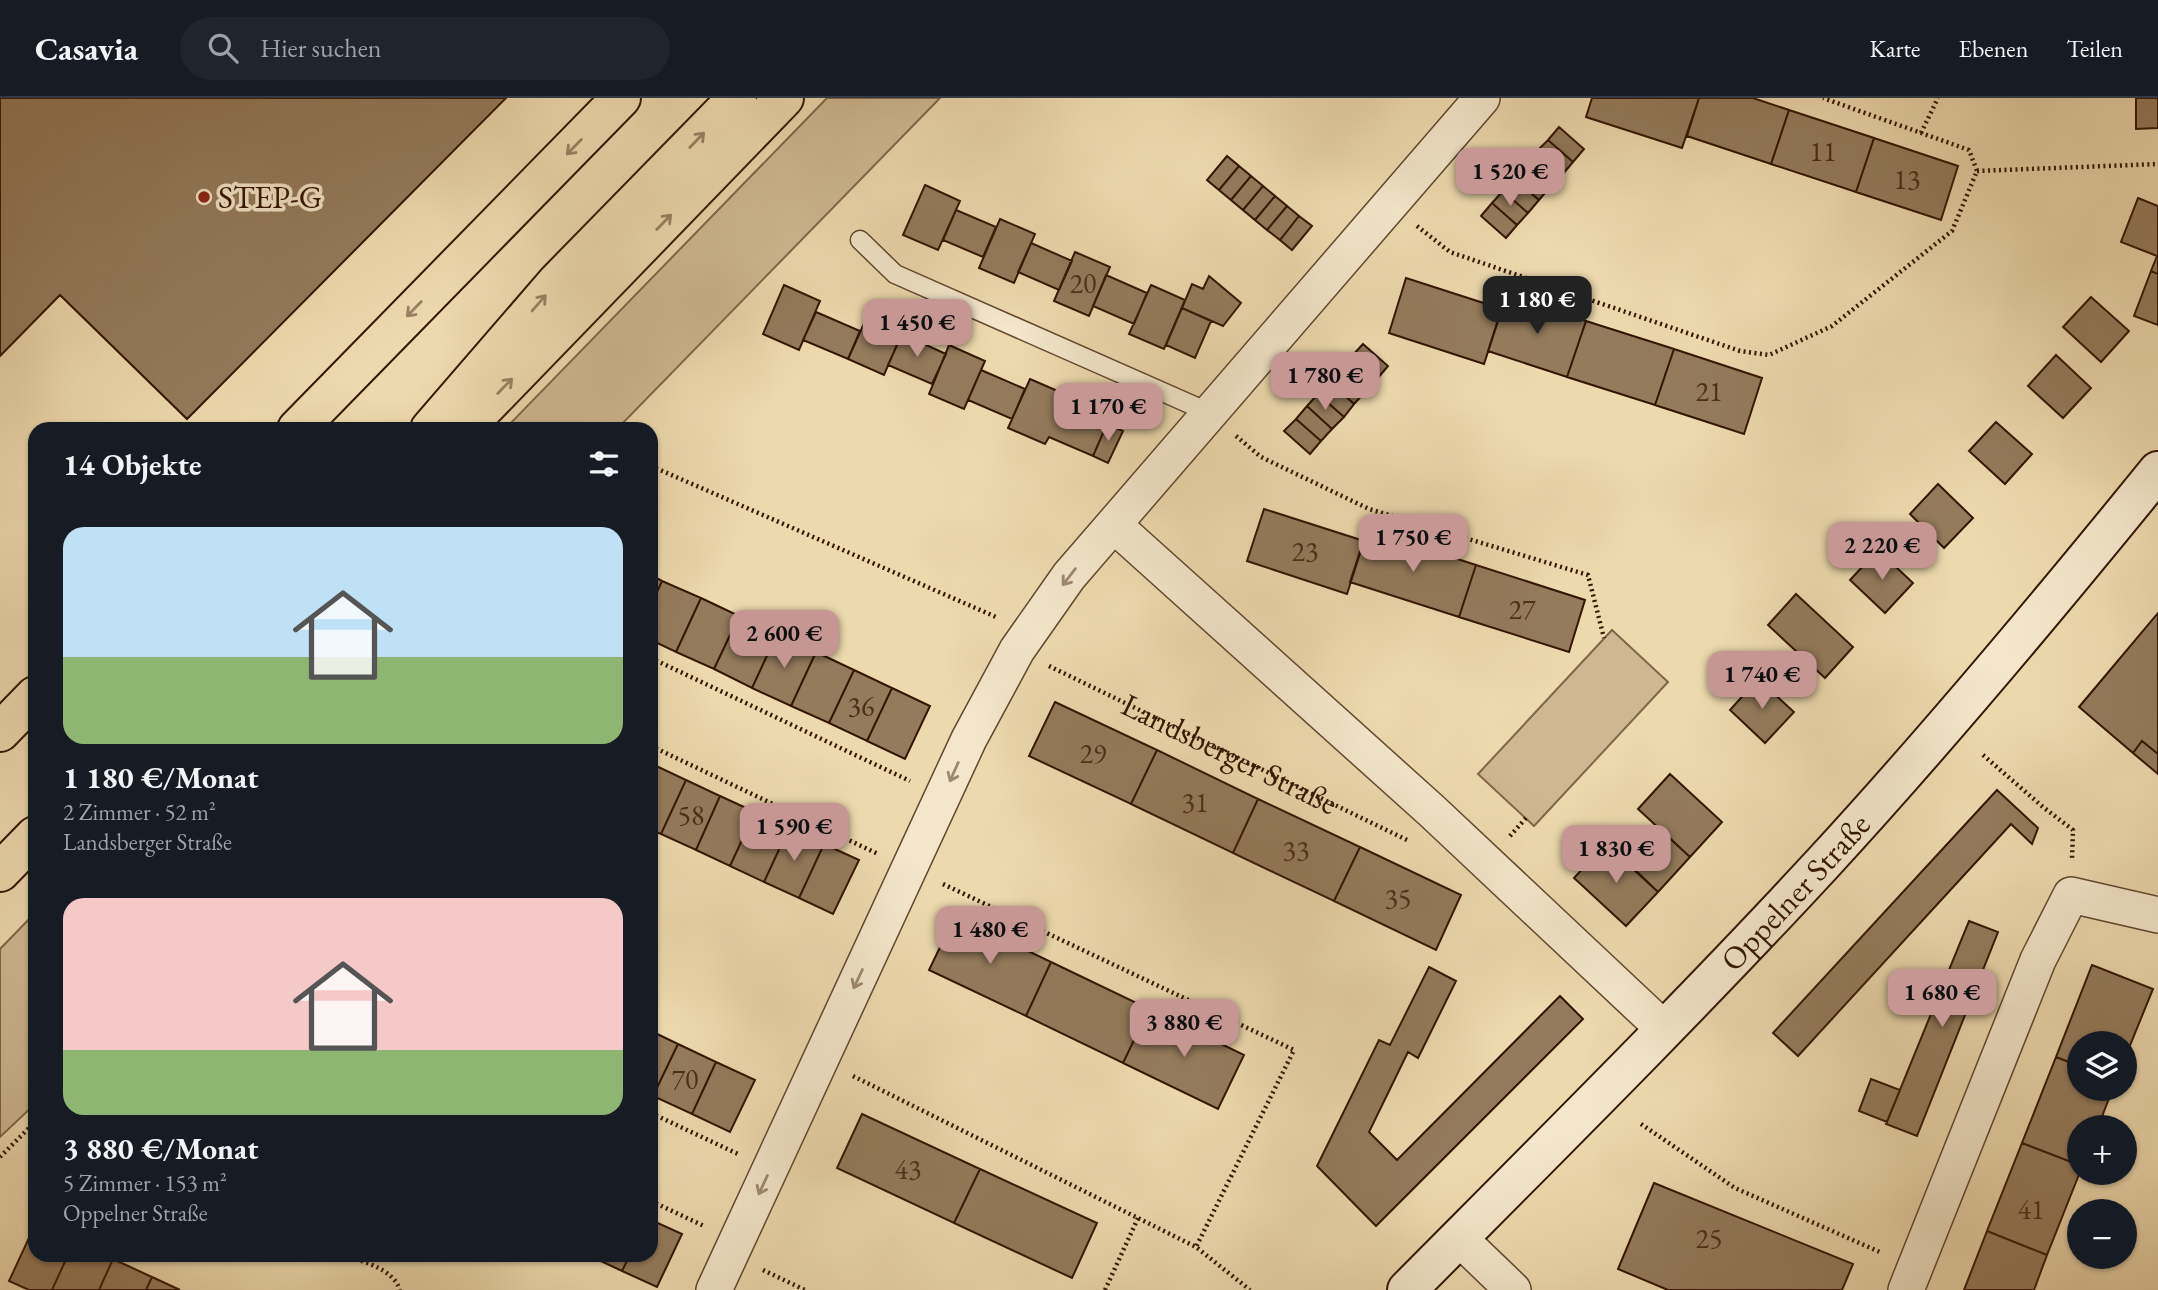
<!DOCTYPE html>
<html lang="de">
<meta charset="utf-8">
<style>
body{margin:0;font-family:"EB Garamond",serif;background:#20242c;color:#f1f3f6;height:100vh;display:flex;flex-direction:column;font-size:26px;white-space:nowrap}
*{box-sizing:border-box;margin:0}
p{font-size:23px;color:#9ea1a6}
.icon{flex:none;width:38px;height:38px;fill:none;stroke:currentColor;stroke-width:2;stroke-linecap:round;stroke-linejoin:round}
.map{position:relative;flex:1;overflow:hidden}
.sheet{position:absolute;left:28px;top:324px;width:630px;height:840px;display:flex;flex-direction:column;background:#171b24;border-radius:21px;box-shadow:0 2px 5px #0004}
.sheet>*{flex:none}
.tools{position:absolute;left:2067px;top:933px;display:grid;gap:14px}
.tools a{display:grid;place-items:center;width:70px;height:70px;border-radius:50%;background:#171b24;box-shadow:0 2px 5px #0004;font-size:35px}
.price{position:absolute;translate:-50% -60px;padding:0 16px;border-radius:14px;background:#c59692;color:#111;font-size:23px;line-height:46px;filter:drop-shadow(0 2px 4px #0008)}
.price::after{content:'';position:absolute;left:50%;top:42px;width:21px;height:16px;margin-left:-10px;background:inherit;clip-path:polygon(0 0,100% 0,50% 100%)}
.price.selected{background:#222;color:#fff}
ul{padding:0;list-style:none}
li{display:grid;align-content:center;gap:14px;height:371px;padding:0 35px}
li span{display:grid;place-items:center;height:217px;border-radius:21px;color:#555}
li>.icon{margin-inline-start:auto}
span .icon{width:126px;height:126px;fill:#fffc;stroke-width:1}
li b{font-size:30px}
h2{display:flex;justify-content:space-between;align-items:center;height:84px;padding:0 35px;font-size:30px}
header{display:flex;align-items:center;gap:42px;box-sizing:border-box;height:98px;padding:0 35px;background:#171b24;border-bottom:2px solid #363941}
header strong{font-size:33px}
nav{display:flex;gap:38px;margin-inline-start:auto;font-size:24px}
.search{width:490px;height:63px;background:#20242c;display:flex;align-items:center;gap:18px;box-sizing:border-box;padding:0 24px;border-radius:38px;color:#9ea1a6;font-size:26px}
.map>svg:first-child{display:block}
</style>
<header>
<strong>Casavia</strong>
<div class="search"><svg class="icon" aria-label="search" viewBox="0 0 24 24"><circle cx="10" cy="10" r="6"/><path d="M15 15l6 6"/></svg>Hier suchen</div>
<nav><a>Karte</a><a>Ebenen</a><a>Teilen</a></nav>
</header>
<div class="map">
<svg width="2158" height="1192" viewBox="0 0 2158 1192">
<rect width="100%" height="100%" fill="#edd9ae"/>
<filter id="stains"><feTurbulence type="fractalNoise" baseFrequency=".00286" numOctaves="4"/><feColorMatrix values="0 0 0 0 .2 0 0 0 0 .09 0 0 0 0 .02 0 0 0 .5 -.17"/></filter>
<radialGradient id="worn" r=".72"><stop offset=".6" stop-color="#630" stop-opacity="0"/><stop offset="1" stop-color="#630" stop-opacity=".3"/></radialGradient>
<path fill="#ceb891" stroke="#81664a" stroke-width="2" d="M827,0h113l-323,331h-112z
M1612,532l56,52 -134,144 -56,-52z
M35,815v191l-35,33v-188z"/>
<path fill="#947b5c" stroke="#341504" stroke-width="2" d="M0,0h506l-319,321 -127,-124 -60,61z
M1592,0h107l-17,50 -96,-31z
M1699,0h54l36,12 -18,54 -84,-28z
M2136,0h22v30l-22,1z
M1789,12l85,28 -18,54 -85,-28z
M1559,29l25,22 -11,13 -25,-22z
M1874,40l84,28 -17,54 -85,-28z
M1548,42l25,22 -11,13 -26,-23z
M1536,54l26,23 -12,12 -25,-22z
M1227,58l12,10 -20,24 -12,-10z
M1525,67l25,22 -11,13 -25,-22z
M1239,68l12,10 -20,24 -12,-10z
M1251,78l12,10 -20,24 -12,-10z
M1514,80l25,22 -11,13 -25,-22z
M925,87l35,16 -22,49 -35,-15z
M1263,88l12,10 -20,24 -12,-10z
M1503,93l25,22 -11,12 -25,-22z
M1275,98l12,10 -20,24 -12,-10z
M2138,100l20,8v68l-7,-3 6,-15 -36,-14z
M1492,105l25,22 -11,13 -25,-22z
M1287,108l12,10 -19,24 -13,-10z
M956,112l40,17 -13,30 -40,-17z
M1299,118l13,10 -20,24 -12,-10z
M1000,121l35,15 -21,49 -35,-15z
M1031,145l41,18 -13,29 -41,-18z
M1075,154l35,15 -21,49 -35,-15z
M2151,173l7,3v51l-24,-9z
M1106,177l41,18 -13,31 -41,-18z
M1209,178l32,27 -18,23 -41,-18 10,-24 11,5z
M1406,180l96,31 -18,55 -95,-31z
M784,187l36,16 -21,49 -36,-16z
M1151,187l34,15 -21,49 -35,-15z
M1506,197l80,26 -19,56 -79,-26z
M2091,199l38,34 -28,31 -38,-35z
M1182,210l29,13 -16,37 -29,-13z
M870,212l35,16 -21,49 -36,-16z
M816,214l44,19 -12,28 -45,-19z
M1586,223l88,28 -19,56 -88,-28z
M902,236l44,20 -14,30 -44,-19z
M1363,246l25,22 -11,13 -25,-23z
M949,247l36,16 -21,48 -35,-15z
M1674,251l88,29 -18,56 -89,-29z
M2056,257l35,33 -28,30 -35,-32z
M1352,258l25,23 -11,12 -25,-23z
M1341,270l25,23 -12,13 -25,-23z
M981,272l44,19 -13,30 -44,-19z
M1030,281l37,16 -4,10 44,19 -14,32 -44,-19 -4,7 -37,-16z
M1329,283l25,23 -10,13 -26,-23z
M1318,296l26,23 -12,12 -25,-23z
M1307,308l25,23 -11,12 -25,-22z
M1296,321l25,22 -11,13 -26,-23z
M1996,324l36,32 -27,30 -36,-33z
M1107,326l16,7 -15,32 -15,-7z
M1938,386l35,34 -29,30 -34,-34z
M1264,411l100,32 -17,53 -100,-33z
M1367,432l109,35 -17,52 -109,-35z
M1878,452l35,33 -28,30 -35,-33z
M1476,467l109,35 -16,52 -110,-35z
M651,477l11,6 -11,24z
M662,483l39,17 -25,54 -25,-12v-35z
M1796,496l57,53 -28,31 -57,-53z
M701,500l38,18 -25,53 -38,-17z
M2158,515v141l-16,-13 -9,12 -54,-46z
M739,518l38,18 -25,54 -38,-19z
M777,536l39,18 -25,54 -39,-18z
M816,554l38,18 -25,53 -38,-17z
M854,572l38,18 -25,53 -38,-18z
M1758,581l36,33 -29,31 -35,-33z
M892,590l38,18 -25,53 -38,-18z
M1055,604l102,48 -26,54 -102,-48z
M2142,643l16,13v20l-25,-21z
M1157,652l101,49 -25,54 -102,-49z
M652,666l34,16 -25,54 -10,-4z
M1670,676l52,48 -32,35 -52,-48z
M686,682l34,16 -24,54 -35,-16z
M1997,692l41,38 -6,16 -21,-20 -213,232 -25,-23z
M720,698l35,16 -25,54 -34,-16z
M1258,701l102,48 -26,54 -101,-48z
M755,714l34,16 -25,54 -34,-16z
M789,730l35,16 -25,54 -35,-16z
M1660,731l30,28 -32,35 -30,-29z
M824,746l35,16 -26,54 -34,-16z
M1606,746l52,48 -32,34 -52,-48z
M1360,749l101,48 -25,55 -102,-49z
M955,818l96,46 -25,54 -97,-46z
M1969,823l29,11 -81,204 -31,-12z
M1051,864l98,47 -26,54 -97,-47z
M2092,867l61,24 -29,71v-17h-45v23l-23,-9z
M1429,869l27,14 -38,77 -10,-6 -39,80 28,28 163,-164 23,23 -207,207 -59,-60 62,-126 11,5z
M1149,911l95,46 -26,54 -95,-46z
M651,933l27,13 -25,52 -2,-1z
M678,946l38,18 -24,52 -39,-18z
M2056,959l23,9v22h34l-15,39h-19v38l-57,-22z
M716,964l39,18 -25,52 -38,-18z
M1871,981l29,11 -13,32 -28,-11z
M862,1016l118,55 -26,54 -117,-55z
M2022,1045l57,22 1,7 -33,83 -60,-24z
M980,1071l117,54 -25,55 -118,-55z
M1654,1085l199,81 -11,26h-174l-50,-21z
M651,1122l31,14 -25,53 -35,-16 8,-16h21z
M35,1127v30h33l-16,35h-23l-20,-9z
M1987,1133l60,24 -13,35h-70z
M68,1157h36l9,4 -14,31h-47z
M588,1157h42l-8,16z
M113,1161l39,18 -6,13h-47z
M152,1179l28,13h-34z"/>
<g fill="none" stroke-linecap="round" stroke-linejoin="round">
<defs>
<path id="lane" d="M860,142l35,34 313,138"/>
<path id="street" d="M1114,427l319,287 232,218
M1459,1140l54,52
M714,1192l255,-551 48,-89 52,-74 413,-478
M1906,1192l132,-330 33,-65 87,20"/>
<g id="secondary">
<path id="s2" d="M1407,1192c141,-142 282,-282 417,-428 116,-126 226,-258 334,-391"/>
</g>
<path id="highway" d="M297,331l324,-331
M430,331l127,-147 180,-184
M453,331l27,-17 304,-314
M0,634l35,-36
M0,774l35,-36"/>
</defs>
<use href="#lane" stroke="#62462e" stroke-width="21"/>
<use href="#street" stroke="#62462e" stroke-width="38"/>
<use href="#secondary" stroke="#341504" stroke-width="42"/>
<use href="#highway" stroke="#341504" stroke-width="42"/>
<g stroke="#341504" stroke-width="4.5" stroke-dasharray="2 3.5" stroke-linecap="butt">
<path d="M1921,35l17,-35"/>
<path d="M1977,73l181,-7"/>
<path d="M1417,128l33,26 290,99 29,4 63,-29 120,-95 25,-60 -8,-21 -146,-52"/>
<path d="M1236,338l25,21 108,52 219,66 16,63"/>
<path d="M651,368l345,151"/>
<path d="M651,560l259,123"/>
<path id="s1" d="M1049,568l360,175"/>
<path d="M651,648l227,108"/>
<path d="M1983,657l60,52 30,23 -1,29"/>
<path d="M1510,738l16,-18"/>
<path d="M943,786l351,166 -98,197"/>
<path d="M853,978l343,171 54,43"/>
<path d="M651,1015l87,41"/>
<path d="M1641,1026l94,64 147,65"/>
<path d="M0,1059l35,-35"/>
<path d="M651,1103l53,25"/>
<path d="M340,1157c20,5 53,13 60,35"/>
<path d="M763,1172l42,20"/>
<path d="M1105,1192l33,-72"/>
</g>
<use href="#lane" stroke="#f3e6ca" stroke-width="18"/>
<use href="#street" stroke="#f3e6ca" stroke-width="35"/>
<use href="#secondary" stroke="#f3e6ca" stroke-width="38"/>
<use href="#highway" stroke="#edd9ae" stroke-width="38"/>
</g>
<defs><path id="oneway-shaft" d="M-6 0H5M1.5-3L5.5 0L1.5 3" fill="none" stroke-width="1.6" stroke-linecap="round" stroke-linejoin="round" transform="scale(1.75)"/></defs>
<g stroke="#9a8162">
<use href="#oneway-shaft" transform="translate(697 42) rotate(-46)"/>
<use href="#oneway-shaft" transform="translate(574 49) rotate(134)"/>
<use href="#oneway-shaft" transform="translate(664 124) rotate(-46)"/>
<use href="#oneway-shaft" transform="translate(539 205) rotate(-49)"/>
<use href="#oneway-shaft" transform="translate(414 211) rotate(134)"/>
<use href="#oneway-shaft" transform="translate(505 288) rotate(-46)"/>
</g>
<g stroke="#9d8871">
<use href="#oneway-shaft" transform="translate(1069 479) rotate(128)"/>
<use href="#oneway-shaft" transform="translate(954 674) rotate(114)"/>
<use href="#oneway-shaft" transform="translate(858 881) rotate(115)"/>
<use href="#oneway-shaft" transform="translate(763 1087) rotate(115)"/>
</g>
<circle fill="#8f2418" stroke="#f3e6ca" stroke-width="2.5" cx="204" cy="99" r="7"/>
<g text-anchor="middle" dominant-baseline="central" stroke-width="7" stroke-linejoin="round" paint-order="stroke">
<g font-size="28" fill="#4c2e1a">
<text x="1823" y="53">11</text>
<text x="1907" y="81">13</text>
<text x="1083" y="185">20</text>
<text x="1709" y="293">21</text>
<text x="1305" y="453">23</text>
<text x="1522" y="511">27</text>
<text x="861" y="608">36</text>
<text x="1093" y="655">29</text>
<text x="1195" y="704">31</text>
<text x="691" y="717">58</text>
<text x="1296" y="752">33</text>
<text x="1398" y="800">35</text>
<text x="685" y="981">70</text>
<text x="908" y="1071">43</text>
<text x="2031" y="1111">41</text>
<text x="1709" y="1140">25</text>
</g>
<g font-size="32" fill="#341504" stroke="#f3e6ca" text-anchor="start">
<text x="218" y="99">STEP-G</text>
</g>
<g font-size="32" fill="#341504" stroke="#f3e6ca">
<text stroke="none"><textPath href="#s1" startOffset="201">Landsberger Straße</textPath></text>
<text stroke="none"><textPath href="#s2" startOffset="556">Oppelner Straße</textPath></text>
</g>
</g>
<rect width="100%" height="100%" filter="url(#stains)"/>
<rect width="100%" height="100%" fill="url(#worn)"/>
</svg>
<div class="tools">
<a><svg class="icon" aria-label="layers" viewBox="0 0 24 24"><path d="M12 4l9 5-9 5-9-5zM3 14l9 5 9-5"/></svg></a>
<a>+</a>
<a>−</a>
</div>
<b class="price" style="left:1510px;top:110px">1 520 €</b>
<b class="price selected" style="left:1537px;top:238px">1 180 €</b>
<b class="price" style="left:917px;top:261px">1 450 €</b>
<b class="price" style="left:1325px;top:314px">1 780 €</b>
<b class="price" style="left:1108px;top:345px">1 170 €</b>
<b class="price" style="left:1413px;top:476px">1 750 €</b>
<b class="price" style="left:1882px;top:484px">2 220 €</b>
<b class="price" style="left:784px;top:572px">2 600 €</b>
<b class="price" style="left:1762px;top:613px">1 740 €</b>
<b class="price" style="left:794px;top:765px">1 590 €</b>
<b class="price" style="left:1616px;top:787px">1 830 €</b>
<b class="price" style="left:990px;top:868px">1 480 €</b>
<b class="price" style="left:1942px;top:931px">1 680 €</b>
<b class="price" style="left:1184px;top:961px">3 880 €</b>
<section class="sheet">
<h2>14 Objekte<svg class="icon" aria-label="filters" viewBox="0 0 24 24"><path d="M4 7h16M4 17h16"/><circle cx="9" cy="7" r="2"/><circle cx="15" cy="17" r="2"/></svg></h2>
<ul>
<li><span style="background:linear-gradient(#bfe0f5 60%,#8fb573 0)"><svg class="icon" aria-label="home" viewBox="0 0 24 24"><path d="M3 11l9-7 9 7M6 9v11h12V9"/></svg></span><div><b>1 180 €/Monat</b><p>2 Zimmer · 52 m²</p><p>Landsberger Straße</p></div></li>
<li><span style="background:linear-gradient(#f6c9c9 70%,#8fb573 0)"><svg class="icon" aria-label="home" viewBox="0 0 24 24"><path d="M3 11l9-7 9 7M6 9v11h12V9"/></svg></span><div><b>3 880 €/Monat</b><p>5 Zimmer · 153 m²</p><p>Oppelner Straße</p></div></li>
</ul>
</section>
</div>
